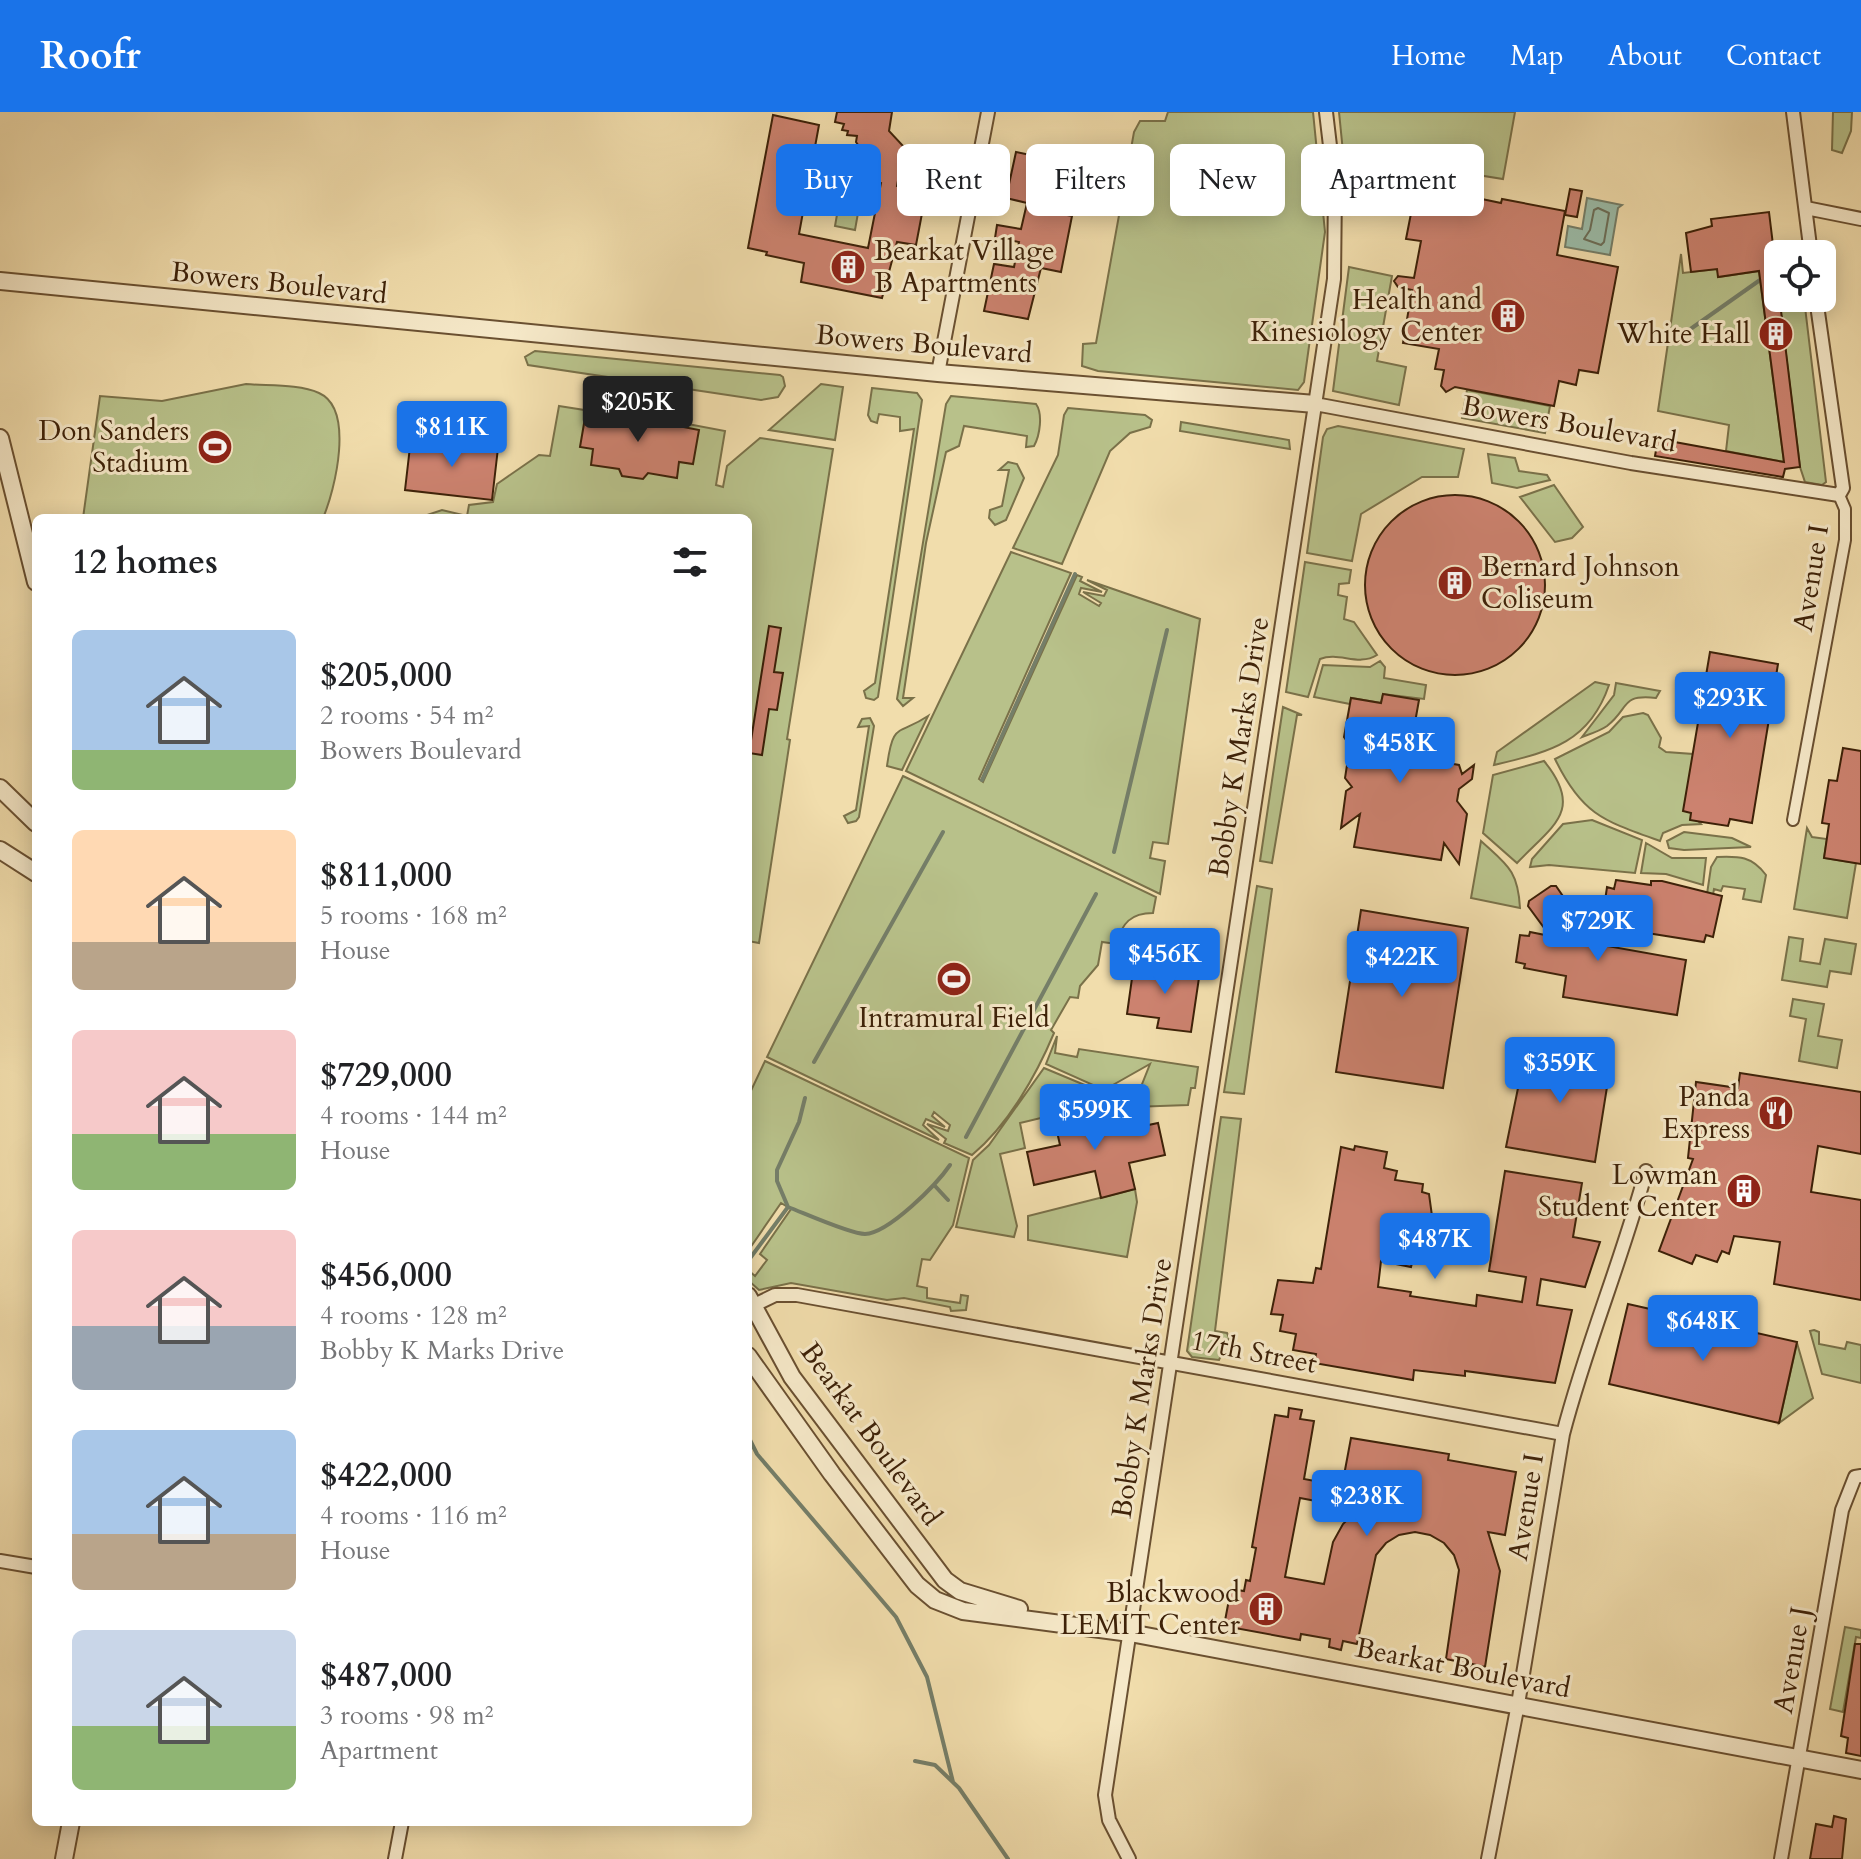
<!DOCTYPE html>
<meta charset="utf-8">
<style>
body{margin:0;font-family:Cardo,serif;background:#f6f6f6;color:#202124;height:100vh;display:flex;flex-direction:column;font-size:30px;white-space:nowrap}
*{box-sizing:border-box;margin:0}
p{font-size:26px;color:#757577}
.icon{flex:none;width:44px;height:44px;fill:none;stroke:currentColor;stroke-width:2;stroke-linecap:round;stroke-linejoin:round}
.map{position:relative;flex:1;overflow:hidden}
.sheet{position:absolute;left:32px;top:402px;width:720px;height:1312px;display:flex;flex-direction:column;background:#fff;border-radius:12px;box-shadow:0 4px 20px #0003}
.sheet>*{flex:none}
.top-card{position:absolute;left:776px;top:32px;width:760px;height:72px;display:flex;gap:16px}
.tools{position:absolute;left:1764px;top:128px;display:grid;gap:16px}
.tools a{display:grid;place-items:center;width:72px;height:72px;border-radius:12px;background:#fff;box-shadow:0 4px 20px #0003;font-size:40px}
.price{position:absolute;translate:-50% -68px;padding:0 18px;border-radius:8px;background:#1a73e8;color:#fff;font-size:26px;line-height:52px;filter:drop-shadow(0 2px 4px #0008)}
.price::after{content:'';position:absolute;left:50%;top:48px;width:24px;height:18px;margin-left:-12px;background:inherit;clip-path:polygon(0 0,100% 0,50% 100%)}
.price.active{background:#222;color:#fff}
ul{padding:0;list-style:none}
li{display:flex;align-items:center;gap:24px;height:200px;padding:0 40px}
li span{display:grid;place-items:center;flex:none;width:224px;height:160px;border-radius:12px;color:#555}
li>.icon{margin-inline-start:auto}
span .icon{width:96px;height:96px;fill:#fffc;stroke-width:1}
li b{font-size:34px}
h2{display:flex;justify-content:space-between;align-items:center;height:96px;padding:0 40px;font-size:34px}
.chip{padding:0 28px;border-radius:12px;background:#fff;box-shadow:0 4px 20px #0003;font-size:28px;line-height:72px}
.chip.active{background:#1a73e8;color:#fff}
header{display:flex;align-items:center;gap:48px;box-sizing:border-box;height:112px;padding:0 40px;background:#1a73e8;color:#fff}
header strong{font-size:38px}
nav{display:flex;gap:44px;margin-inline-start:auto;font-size:28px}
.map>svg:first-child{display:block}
</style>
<header>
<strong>Roofr</strong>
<nav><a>Home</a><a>Map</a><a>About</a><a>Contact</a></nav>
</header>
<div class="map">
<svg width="1861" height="1747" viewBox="0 0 1861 1747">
<rect width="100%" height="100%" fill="#f1ddac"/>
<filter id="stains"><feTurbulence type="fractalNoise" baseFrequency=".0025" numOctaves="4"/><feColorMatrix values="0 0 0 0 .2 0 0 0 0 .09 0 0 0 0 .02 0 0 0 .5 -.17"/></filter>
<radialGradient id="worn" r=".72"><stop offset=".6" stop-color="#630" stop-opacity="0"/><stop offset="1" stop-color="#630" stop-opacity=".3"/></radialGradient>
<path fill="#b8c18a" stroke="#7a7149" stroke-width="2" d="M1168,0h145l12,120 -21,150 -6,8 -200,-19 -16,-5 1,-22 13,-1 38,-211 6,-11h25z
M1339,0h176l-12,67 -156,-25 -4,-2z
M1833,0h19l-1,19 -9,22 -10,-3z
M841,80l20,4 -6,34 -20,-4z
M1681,142l2,19 34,-4 2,8 40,-6 25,191 -58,-11 3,-26 -71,-14z
M1349,155l43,9 -15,85 29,6 -7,38 -66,-14z
M1779,186h23l3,9 21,175 -4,3 -17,-3 -5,-15z
M535,239l245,24 3,2 2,9 -7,11 -17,3 -233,-35 -3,-8z
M246,272c22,2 53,0 73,9 36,16 16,97 4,125h-240l17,-122 62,5z
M821,272l22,3 -8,53 -66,-10z
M872,276l45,5 5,7 -44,297 -4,3 -8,-2 -2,-7 11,-8 39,-254 -14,2v-14l-21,-3 -2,9 -6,-2 -3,-6z
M1467,278l83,16 -5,27 -83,-15z
M951,284l85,8c7,10 4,31 -2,42l-8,1 1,-11 -63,-10 -5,20 -13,6 -20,91 -23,155h10l-10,8 -6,-7 49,-295z
M559,294l64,10 1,-4 101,19 -9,54 7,2 4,-21 33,-28 73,11 -46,290 3,1 -31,203 -11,-2v-423h-319l-2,-3 15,-5 25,6 2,-11 24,-3 4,-18 42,-29 11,1z
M1068,296l77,7 7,5 -2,7 -20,6 -20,18 -48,113 -49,-16 45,-93 6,-40z
M1181,310l108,18 1,9 -110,-18z
M1338,314l126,23 -6,28h-36l-61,37 -9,47 -45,-8 16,-116 4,-8z
M1488,342l27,4 4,13 28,4 3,5 -33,8 -25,-5z
M1008,350l9,2 7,14 -18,42 -11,5 -6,-7 1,-8 12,-4 7,-36h-10z
M1554,373l29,42 -11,11 -17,4 -35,-45z
M1011,440l60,21 -92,206 4,3 94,-207 5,2 -2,4 22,11 -21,-4 -2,6 20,12 2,-3 -18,-11 21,4 3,-6 -20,-10 113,39 -32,225 -15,-2 -3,16 15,3 -5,33 -254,-123z
M1305,450l46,8 -2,13 -10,1 -1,11 9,2 -3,22 10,3 23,33c-19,12 -38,-4 -57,4l-12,38 -22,-5z
M1380,549l5,6 -1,11 42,7 -2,14 -41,-5 -2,9 -30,-5 -1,6 -36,-7 9,-32 47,2z
M1595,570l14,3c-20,59 -61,67 -115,80l3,-13z
M1616,571l44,8 -4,7c-36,-4 -26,10 -49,28 -7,5 -17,8 -25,11l32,-42z
M1283,595l19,8h-5l-25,148 -12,-2z
M1643,601l5,2 13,23 -2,9 7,5 27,2 -2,59 10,11 -19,1 -19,8 -3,8c-56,-20 -78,-26 -105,-82l54,-27 14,-15z
M928,604l-26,54 -15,-4c6,-45 11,-30 41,-50z
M870,606l4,8 -15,91 -3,4 -8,2 -4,-7 12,-6 13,-84 -11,1 4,-8z
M1544,649c41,50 8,65 -27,102l-34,-30 10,-58z
M903,664l253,121 -3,16c-22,0 -31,10 -37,31l-14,-2 -4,23 -18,21 -2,12 -8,-1 -19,33 3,3c-18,43 -46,92 -82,122l-28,-12 2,-4 -19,-15 21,7 2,-6 -16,-13 -2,4 13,11 -19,-8 -3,6 16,15 -172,-83z
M1592,708l50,20 -7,33 -86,-8 -19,2 2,-8 31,-35z
M1807,716l5,9 15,2 -3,19 32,5 -9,55 -53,-9z
M1684,720l48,6 19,9 -67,3 -15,-2 -2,-7z
M1481,729c26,24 37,29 39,67l-49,-10z
M1646,731l26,15h34l-3,27 -37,-11 -25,-1z
M1717,745c22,-1 35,-1 49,18l-5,27 -18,-3 2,-10 -22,-3 -2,5 -7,-2 -1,6 -6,-1 4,-27z
M1257,774l15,3 -28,205 -20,-2z
M1789,825l14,2 -3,22 20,3 5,-25 31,5 -5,30 -21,-3 -3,16 -45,-7z
M1793,887l31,5 -6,32 24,4 -5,28 -38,-7 7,-42 -16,-3z
M1057,924l-2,17 22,4 2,-8 119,18 -3,21h-4l-3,17 -55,2 17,-43 -46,26 -58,-26z
M765,949l204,97 -16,67 -23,35 -8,-1 -5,27 10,2v10l33,5 1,-8 7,1 -2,14 -15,1 -1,-4 -46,-9 -17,2 -96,-17 -32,7 -10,-9 -1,-11 7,6 12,-16 -7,-6 31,-45 -10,-6 -31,45 -2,-2v-149z
M1044,956l55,23 -9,3 2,8 7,-1 2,10 12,-3 2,11 11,-2 1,6 -8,2 1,6 -19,4 -6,-30 -75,18 5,25 -25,6 17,72 -3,11 -58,-10 17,-67 16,-15z
M1221,1005l20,2 -26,212 12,2 2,5 -10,22 -27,-3 -5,-6z
M1135,1077l2,13 -10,55 -99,-17v-24z
M1814,1218l5,2v12l26,5 2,-7 14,3v38l-39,-9 -12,-43z
M1797,1231l16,55 -34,25z
M1845,1515l16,3v8l-5,-1 -13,75 -13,-3z"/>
<path fill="#9bbca8" stroke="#757e68" stroke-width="2" d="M1587,86l35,7 -4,3 -8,47 -45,-8 3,-21 14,3z"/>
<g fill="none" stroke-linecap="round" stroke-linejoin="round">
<path stroke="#6c6e58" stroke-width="2" d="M1598,96l11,5 -5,29 -3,3 -17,-6 6,-9 4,-20z"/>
<path stroke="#757e68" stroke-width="4" d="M1671,228l11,-5 78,-55
M982,668l93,-206
M1114,740l53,-222
M814,950l129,-230
M805,986l-6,24 -22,48v11l11,26c16,6 62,27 77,27 24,-1 72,-50 85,-69
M966,1025l130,-243
M935,1074l13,14
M748,1149l40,-54
M748,1324l9,18 139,163 31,60 26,105
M915,1649l20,4 24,23 49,71"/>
</g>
<path fill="#cc826f" stroke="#3d2108" stroke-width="2" fill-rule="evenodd" d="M837,0h55l-3,19 15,16 -7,39 10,3 -2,10 19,4 -8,42 -19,-3 -15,56 -81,-16 3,-19 -38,-8 1,-3 -19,-4 25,-133 46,10 -20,109 69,14 13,-65 -10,-2 3,-14 -18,-25 1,-6 -10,-1 1,-4 -6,-1 2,-6 -9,-2z
M1016,40l43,9 -7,51 20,4 -11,56 -20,-4 -13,51 -44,-8 10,-47 20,3 5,-25 -24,-4 2,-13 24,4 6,-26 -21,-5z
M1417,71l61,11 -1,4 24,5 1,-4 63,12 -8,44 61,12 -20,106 -19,-3 -3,15 -17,-4 -5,25 -99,-19 -9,5 -5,-6 3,-16 -9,-1 4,-20 -36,-6 9,-53 -14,-3 -4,-6 4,-5 16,2 7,-37 -15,-2z
M1570,77l12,2 -5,26 -12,-2z
M1769,100l31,255 -15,2 -2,8 -128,-21 3,-17 126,23 -25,-191 -41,6 -1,-8 -26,3 -5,-39 26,-7 -1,-7z
M586,300l25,4h13v-4l40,6 -1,3 11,1 -1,3 26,5 -6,34 -14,-2 -2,16 -29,-5 -5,6 -21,-3 -3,-7 -28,-4 2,-16 -13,-2z
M411,326l87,10 -6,52 -87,-10z
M1365 473a90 90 0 1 1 180 0a90 90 0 1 1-180 0Z
M769,514l12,2 -7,44 9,1 -6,37 -8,-1 -7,46 -13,-2z
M1710,540l68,12 -26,159 -22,-4 -2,7 -26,-4 -12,-2 1,-7 -8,-2z
M1383,582l36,6 -10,56 50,9 3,9 12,-9 -2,14 -13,10 -2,12 10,13 -8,50 -15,-21 -3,17 -87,-13 6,-33 -19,14 5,-37 6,-4 -7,-9 5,-32 -6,-9 7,-39 30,5z
M1843,636l18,3v113l-37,-6 5,-34 -7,-1 7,-43 8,1z
M1616,768l35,5v-4h11l60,15 -9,41 -7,-2 -2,7 -95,-15 2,-18 -7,-1 3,-21 7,2z
M1551,774h5l15,22 -1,5 8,12 1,16 107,19 -9,55 -114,-18 3,-21 -42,-8 1,-4 -9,-2 4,-27 9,1 1,-4 20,4 -22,-30 1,-5z
M1361,798l107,18 -25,160 -107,-16z
M1151,852l49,7 -9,61 -34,-4 2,-10 -32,-4 6,-43 17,2z
M1526,937l85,13 -16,100 -89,-15z
M1740,961l121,19v62l-43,-8 -7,46 50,8v100l-87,-16 6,-42 -46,-6 -5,18 -7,-3 -5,11 -21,-7 -4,9 -33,-13 34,-92 -5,-1 8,-76 42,6z
M1095,992l6,31 57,-12 7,32 -36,8 6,26 -34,9 -6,-27 -61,14 -7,-33 33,-7 -7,-31z
M1355,1034l32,6 -3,16 13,3 -2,9 28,4 -1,8 7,2 3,22 6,1 -3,19 -6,-1 -9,21 -6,-1 -3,12 -30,-6 -3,26 33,5 -1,4 66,10 1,-11 45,7 4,-25 -37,-6 16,-100 77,12 -9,54 27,5 -15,45 -44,-8 -4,26 35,5 -17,73 -90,-12v5l-51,-6 -1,10 -99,-17 2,-9 -23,-4 3,-16 -16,-3 3,-16 -12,-1 7,-34 35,3 3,-15 5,1 20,-122 13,3z
M1628,1192l169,38 -18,81 -170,-39z
M1289,1296l13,2 -2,9 14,2 -10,58 38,7 9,-48 98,16 -1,6 68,12 -11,63 -17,-3 12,39 -15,96 -13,-3 -2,8 -12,-2 2,-8 -14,-3 13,-89 -5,-15 -10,-12 -14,-8 -15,-3 -16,3 -13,8 -10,12 -19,89 -14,-3 -2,9 -12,-3 1,-8 -29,-5 -1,6 -76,-14 7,-37 13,2 2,-11 4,1 6,-33 -4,-1 23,-132 13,2zM1300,1386l58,11 -15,15 -10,18 -9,42 -39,-7z
M1855,1532h6v112l-15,-3 2,-15 -7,-2z
M1834,1704l12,3 -4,40h-32l6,-35 16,3z"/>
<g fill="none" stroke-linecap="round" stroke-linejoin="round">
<defs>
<path id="pedestrian" d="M1793,708l52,-280v-31l-6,-14"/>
<path id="minor" d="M1793,0l18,142
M1806,96l55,11
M938,261l50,-261
M1315,292l316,59 208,32 4,-7 -27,-190
M748,1196l27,-13h22l766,139
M0,1449l36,6
M395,1747l7,-37
M1129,1747l-20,-39 -4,-25 229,-1516 1,-91 -9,-76
M1488,1747l30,-155 45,-270c23,-89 59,-174 83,-263
M1781,1747l61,-349 13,-33 6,-1"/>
<path id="tertiary" d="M0,169l938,92 377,31
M0,326l36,144
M0,676l36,35
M0,738l36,23
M748,1184l44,81 153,203 15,11 59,18
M748,1244l84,118 85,111 18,15 28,11 167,22 731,137
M64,1747l7,-37"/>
</defs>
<use href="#pedestrian" stroke="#6a5031" stroke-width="14"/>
<use href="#minor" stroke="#6a5031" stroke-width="16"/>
<use href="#tertiary" stroke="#6a5031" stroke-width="20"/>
<use href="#pedestrian" stroke="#f6e9c9" stroke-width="10"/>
<use href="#minor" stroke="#f6e9c9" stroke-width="12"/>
<use href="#tertiary" stroke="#f6e9c9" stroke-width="16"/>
</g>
<defs>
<symbol id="building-disc" viewBox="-11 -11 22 22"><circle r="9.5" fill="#8f2418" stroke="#f6e9c9"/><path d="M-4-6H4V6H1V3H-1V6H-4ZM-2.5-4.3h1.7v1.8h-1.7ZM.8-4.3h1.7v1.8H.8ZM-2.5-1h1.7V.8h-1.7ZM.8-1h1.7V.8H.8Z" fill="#fff"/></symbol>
<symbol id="stadium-disc" viewBox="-11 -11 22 22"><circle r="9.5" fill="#8f2418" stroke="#f6e9c9"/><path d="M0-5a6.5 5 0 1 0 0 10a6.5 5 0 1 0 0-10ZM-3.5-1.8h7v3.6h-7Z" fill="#fff"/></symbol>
<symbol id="restaurant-disc" viewBox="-11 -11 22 22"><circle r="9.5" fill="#8f2418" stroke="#f6e9c9"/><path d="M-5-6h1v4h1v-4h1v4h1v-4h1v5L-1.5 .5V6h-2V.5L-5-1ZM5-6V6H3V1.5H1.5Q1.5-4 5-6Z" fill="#fff"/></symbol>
</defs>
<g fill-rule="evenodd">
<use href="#building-disc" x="828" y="135" width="40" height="40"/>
<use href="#building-disc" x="1488" y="184" width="40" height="40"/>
<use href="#building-disc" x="1756" y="202" width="40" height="40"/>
<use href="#stadium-disc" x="195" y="315" width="40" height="40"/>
<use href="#building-disc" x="1435" y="451" width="40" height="40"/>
<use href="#stadium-disc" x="934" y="847" width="40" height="40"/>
<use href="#restaurant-disc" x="1756" y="981" width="40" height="40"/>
<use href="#building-disc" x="1724" y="1059" width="40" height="40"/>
<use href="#building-disc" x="1246" y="1477" width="40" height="40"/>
</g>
<g text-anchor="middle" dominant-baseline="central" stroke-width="6" stroke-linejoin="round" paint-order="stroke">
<g font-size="28" fill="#3d2108" stroke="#f6e9c9" text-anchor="end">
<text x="874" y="139" text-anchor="start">Bearkat Village<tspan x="874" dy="32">B Apartments</tspan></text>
<text x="1482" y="188">Health and<tspan x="1482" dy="32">Kinesiology Center</tspan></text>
<text x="1750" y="222">White Hall</text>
<text x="189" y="319">Don Sanders<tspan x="189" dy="32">Stadium</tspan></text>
<text x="1481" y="455" text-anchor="start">Bernard Johnson<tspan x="1481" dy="32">Coliseum</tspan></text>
<text x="954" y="906" text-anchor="middle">Intramural Field</text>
<text x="1750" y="985">Panda<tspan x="1750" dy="32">Express</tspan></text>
<text x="1718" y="1063">Lowman<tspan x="1718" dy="32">Student Center</tspan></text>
<text x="1240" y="1481">Blackwood<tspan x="1240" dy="32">LEMIT Center</tspan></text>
</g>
<g font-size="28" fill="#3d2108" stroke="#f6e9c9">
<text transform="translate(279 171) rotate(6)">Bowers Boulevard</text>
<text transform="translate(924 232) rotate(5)">Bowers Boulevard</text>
<text transform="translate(1569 312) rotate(10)">Bowers Boulevard</text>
<text transform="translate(1811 466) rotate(-81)">Avenue I</text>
<text transform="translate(1239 635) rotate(-81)">Bobby K Marks Drive</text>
<text transform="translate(1254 1240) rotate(11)">17th Street</text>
<text transform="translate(1142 1276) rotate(-81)">Bobby K Marks Drive</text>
<text transform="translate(871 1322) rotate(54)">Bearkat Boulevard</text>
<text transform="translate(1526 1395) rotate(-81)">Avenue I</text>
<text transform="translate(1792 1548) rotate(-80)">Avenue J</text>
<text transform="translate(1463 1556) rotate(11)">Bearkat Boulevard</text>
</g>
</g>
<rect width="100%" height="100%" filter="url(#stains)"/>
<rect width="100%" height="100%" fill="url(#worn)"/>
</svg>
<div class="tools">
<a><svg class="icon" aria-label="locate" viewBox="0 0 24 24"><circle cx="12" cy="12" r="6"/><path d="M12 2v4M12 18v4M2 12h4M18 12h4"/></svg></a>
</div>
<b class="price active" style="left:638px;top:332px">$205K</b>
<b class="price" style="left:452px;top:357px">$811K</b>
<b class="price" style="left:1730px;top:628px">$293K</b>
<b class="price" style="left:1400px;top:673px">$458K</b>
<b class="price" style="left:1598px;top:851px">$729K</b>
<b class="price" style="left:1165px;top:884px">$456K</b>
<b class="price" style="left:1402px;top:887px">$422K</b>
<b class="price" style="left:1560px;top:993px">$359K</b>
<b class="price" style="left:1095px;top:1040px">$599K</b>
<b class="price" style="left:1435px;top:1169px">$487K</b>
<b class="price" style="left:1703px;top:1251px">$648K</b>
<b class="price" style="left:1367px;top:1426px">$238K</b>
<div class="top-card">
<a class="chip active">Buy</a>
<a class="chip">Rent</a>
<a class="chip">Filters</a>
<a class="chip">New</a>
<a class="chip">Apartment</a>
</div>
<section class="sheet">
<h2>12 homes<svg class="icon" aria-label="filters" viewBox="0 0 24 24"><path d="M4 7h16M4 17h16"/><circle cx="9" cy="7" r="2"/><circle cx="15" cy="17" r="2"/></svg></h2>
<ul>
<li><span style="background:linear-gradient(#a9c7e8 75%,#8fb573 0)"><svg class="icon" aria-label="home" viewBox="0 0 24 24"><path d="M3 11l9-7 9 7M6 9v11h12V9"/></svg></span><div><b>$205,000</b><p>2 rooms · 54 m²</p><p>Bowers Boulevard</p></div></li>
<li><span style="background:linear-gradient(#ffd9b3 70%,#b9a48a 0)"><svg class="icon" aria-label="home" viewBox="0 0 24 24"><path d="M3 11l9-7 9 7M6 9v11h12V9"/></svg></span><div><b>$811,000</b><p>5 rooms · 168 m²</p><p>House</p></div></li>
<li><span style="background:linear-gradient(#f6c9c9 65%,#8fb573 0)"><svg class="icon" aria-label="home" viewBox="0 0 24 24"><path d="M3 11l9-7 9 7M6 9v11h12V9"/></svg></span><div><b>$729,000</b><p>4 rooms · 144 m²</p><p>House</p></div></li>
<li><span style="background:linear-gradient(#f6c9c9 60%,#9aa5b1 0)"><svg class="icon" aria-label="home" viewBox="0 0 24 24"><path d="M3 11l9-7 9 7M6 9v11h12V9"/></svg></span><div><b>$456,000</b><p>4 rooms · 128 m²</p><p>Bobby K Marks Drive</p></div></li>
<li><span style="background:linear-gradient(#a9c7e8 65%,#b9a48a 0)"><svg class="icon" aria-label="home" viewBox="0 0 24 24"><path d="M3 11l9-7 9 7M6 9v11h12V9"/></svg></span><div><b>$422,000</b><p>4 rooms · 116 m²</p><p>House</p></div></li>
<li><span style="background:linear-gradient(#c9d6e8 60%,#8fb573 0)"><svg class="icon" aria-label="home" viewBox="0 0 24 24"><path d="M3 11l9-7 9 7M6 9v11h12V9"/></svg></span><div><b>$487,000</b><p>3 rooms · 98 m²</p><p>Apartment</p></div></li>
</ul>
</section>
</div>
